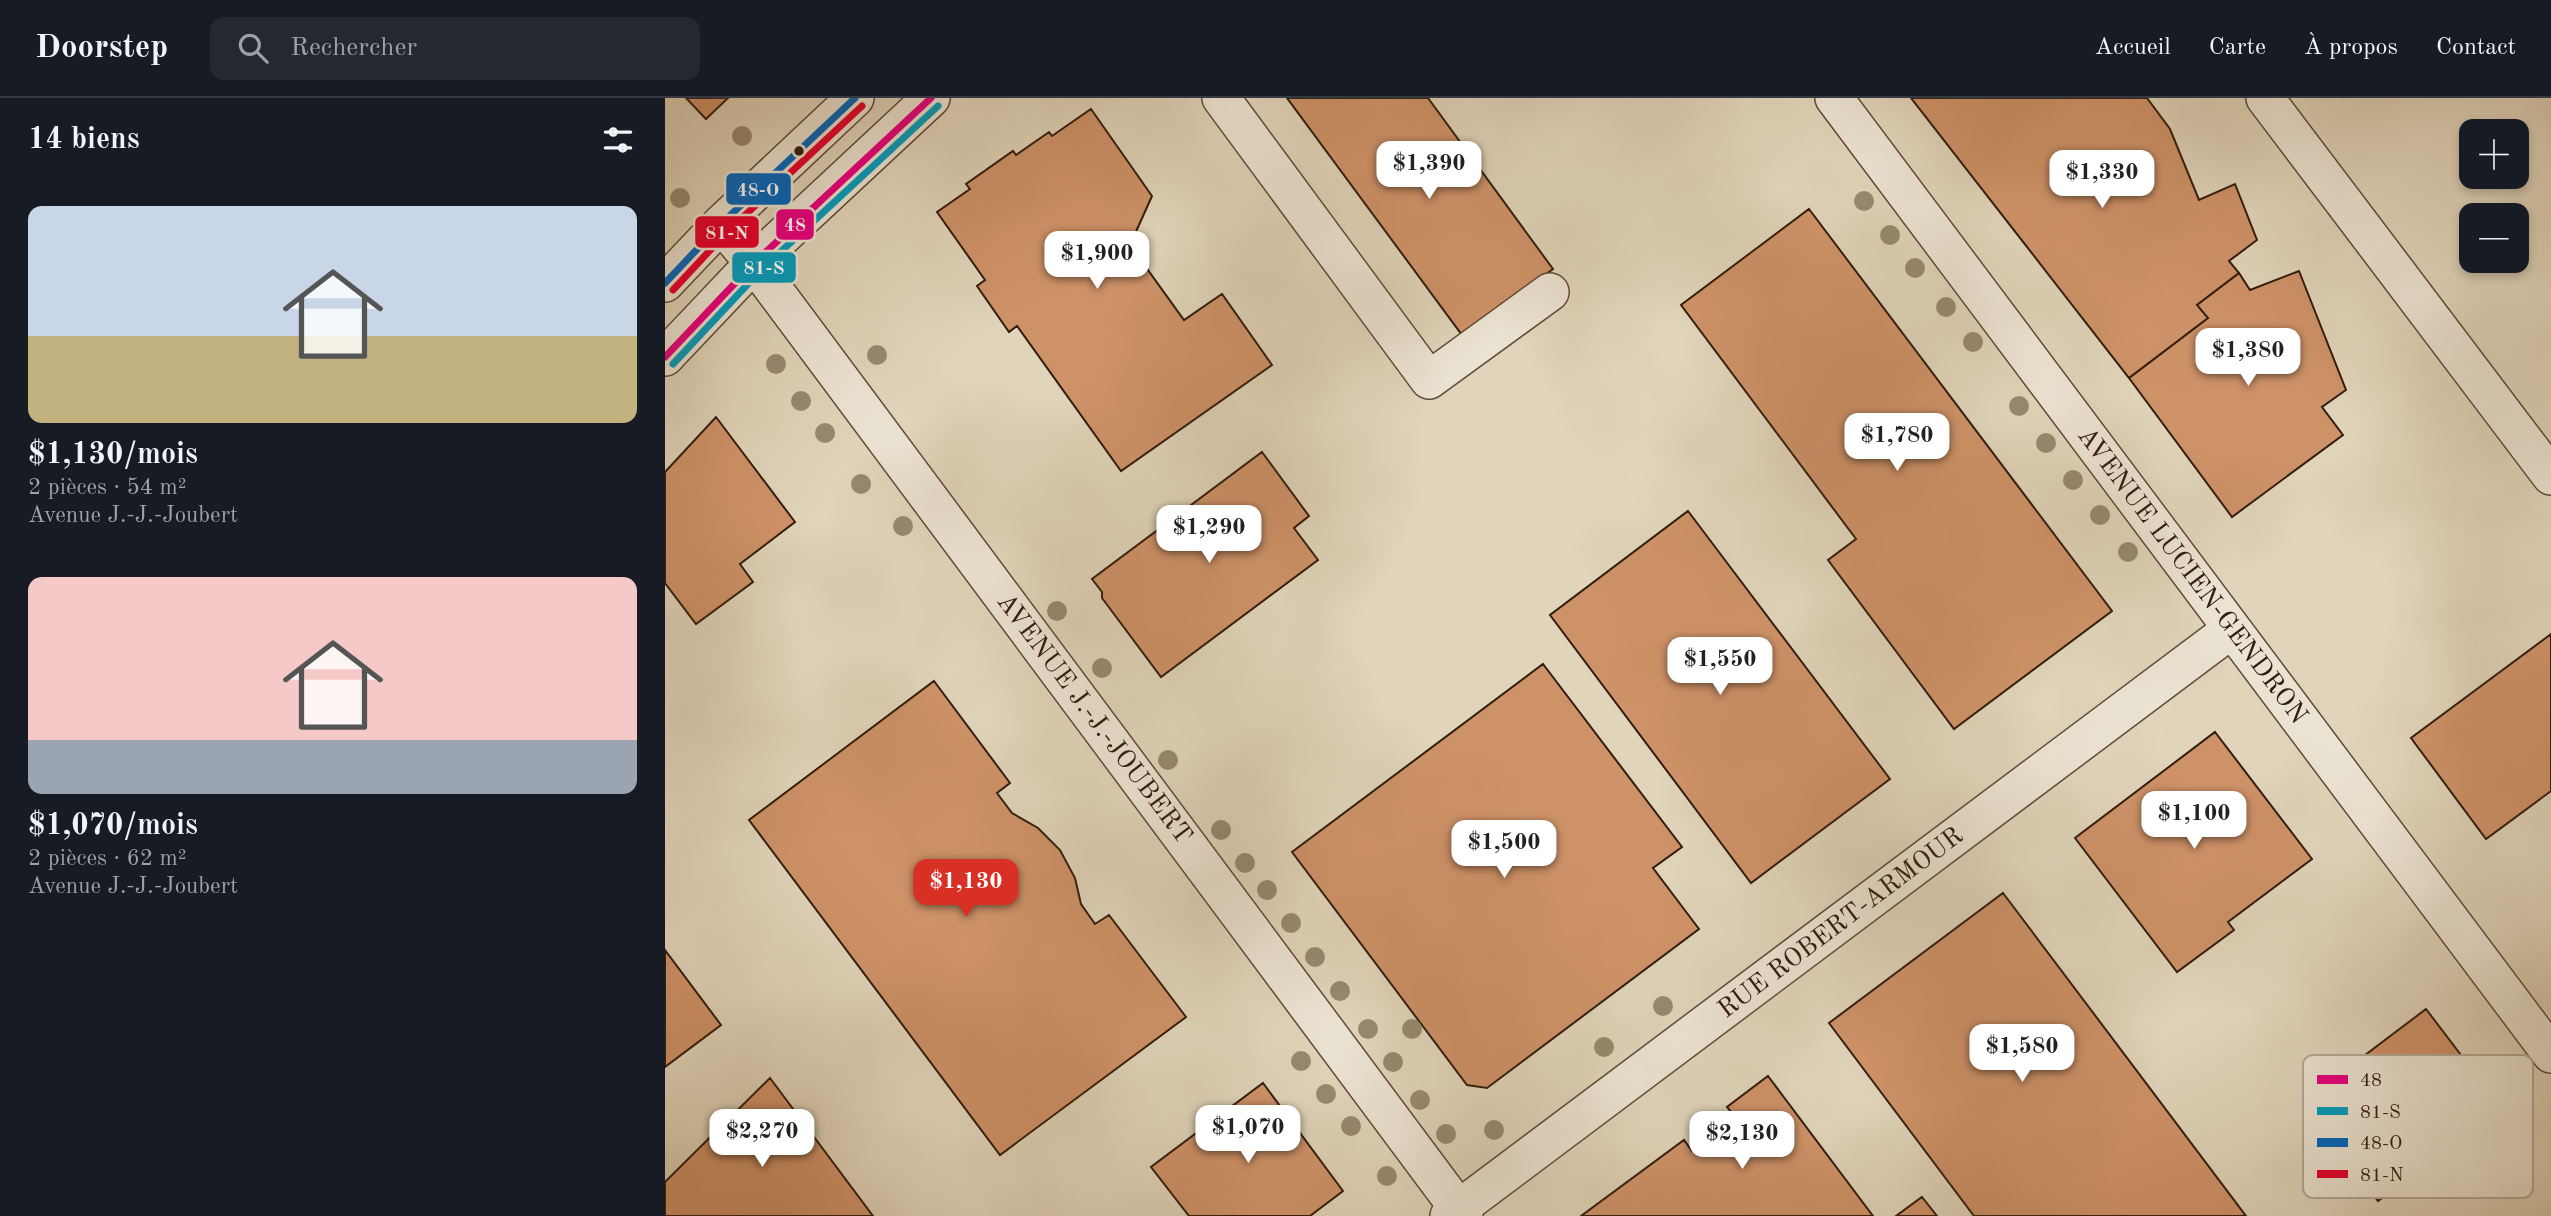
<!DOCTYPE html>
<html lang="fr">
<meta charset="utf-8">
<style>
body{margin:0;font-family:"Old Standard TT",serif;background:#242831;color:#f1f3f6;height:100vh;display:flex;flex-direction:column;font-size:26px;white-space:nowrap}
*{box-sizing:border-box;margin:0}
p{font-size:23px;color:#9ea1a6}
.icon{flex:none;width:38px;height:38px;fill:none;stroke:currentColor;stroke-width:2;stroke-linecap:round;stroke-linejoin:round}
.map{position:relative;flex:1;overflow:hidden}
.sheet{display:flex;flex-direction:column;background:#171b24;width:665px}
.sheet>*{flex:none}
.fabs{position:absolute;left:1794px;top:21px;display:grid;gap:14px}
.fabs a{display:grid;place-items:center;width:70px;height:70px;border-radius:14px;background:#171b24;box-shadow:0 4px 10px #0003;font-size:35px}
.price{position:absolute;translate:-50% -60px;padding:0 16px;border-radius:14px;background:#fff;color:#222;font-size:23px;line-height:46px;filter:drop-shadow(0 2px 4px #0008)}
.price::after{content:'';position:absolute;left:50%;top:42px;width:21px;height:16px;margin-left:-10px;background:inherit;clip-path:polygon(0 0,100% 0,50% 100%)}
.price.current{background:#d93025;color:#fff}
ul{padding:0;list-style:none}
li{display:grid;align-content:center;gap:14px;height:371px;padding:0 28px}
li span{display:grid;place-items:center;height:217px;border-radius:14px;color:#555}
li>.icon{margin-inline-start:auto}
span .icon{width:126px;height:126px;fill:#fffc;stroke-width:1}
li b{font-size:30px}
h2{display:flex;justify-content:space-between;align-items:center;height:84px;padding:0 28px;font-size:30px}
header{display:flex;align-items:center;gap:42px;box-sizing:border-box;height:98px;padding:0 35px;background:#171b24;border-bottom:2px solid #363941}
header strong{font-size:33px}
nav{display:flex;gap:38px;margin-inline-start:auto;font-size:24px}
.search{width:490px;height:63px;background:#242831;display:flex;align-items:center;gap:18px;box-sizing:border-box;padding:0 24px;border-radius:14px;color:#9ea1a6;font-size:26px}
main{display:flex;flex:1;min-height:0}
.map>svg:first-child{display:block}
</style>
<header>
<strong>Doorstep</strong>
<div class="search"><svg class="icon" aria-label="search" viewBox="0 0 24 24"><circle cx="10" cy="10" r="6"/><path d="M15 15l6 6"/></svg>Rechercher</div>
<nav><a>Accueil</a><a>Carte</a><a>À propos</a><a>Contact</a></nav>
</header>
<main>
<section class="sheet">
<h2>14 biens<svg class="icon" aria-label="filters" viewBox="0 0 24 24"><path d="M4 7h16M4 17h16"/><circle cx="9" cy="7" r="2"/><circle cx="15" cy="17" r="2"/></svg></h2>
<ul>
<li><span style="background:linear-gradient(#c9d6e8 60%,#c2b280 0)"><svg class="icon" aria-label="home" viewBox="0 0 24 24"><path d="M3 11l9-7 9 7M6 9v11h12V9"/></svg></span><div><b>$1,130/mois</b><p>2 pièces · 54 m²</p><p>Avenue J.-J.-Joubert</p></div></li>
<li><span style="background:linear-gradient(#f6c9c9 75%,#9aa5b1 0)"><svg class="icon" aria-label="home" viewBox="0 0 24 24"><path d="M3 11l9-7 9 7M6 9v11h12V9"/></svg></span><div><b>$1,070/mois</b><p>2 pièces · 62 m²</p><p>Avenue J.-J.-Joubert</p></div></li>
</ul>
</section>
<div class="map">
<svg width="1886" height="1118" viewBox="0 0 1886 1118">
<rect width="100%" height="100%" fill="#e0d4ba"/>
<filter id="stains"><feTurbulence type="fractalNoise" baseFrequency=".00286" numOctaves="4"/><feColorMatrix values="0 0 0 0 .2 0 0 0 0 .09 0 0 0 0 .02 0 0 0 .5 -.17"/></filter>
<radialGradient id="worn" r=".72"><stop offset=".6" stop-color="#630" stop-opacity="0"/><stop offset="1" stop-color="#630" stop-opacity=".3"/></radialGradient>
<path fill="#ce9268" stroke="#321c0e" stroke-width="2" d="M21,0h42l-22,21z
M622,0h141l125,171 -91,66z
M1246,0h236l23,31 29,71 36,-16 22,56 -28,21 10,12 -42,32 11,13 -79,60z
M426,11l61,87 -22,49 54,75 38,-26 50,71 -151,106 -104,-145 -8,6 -32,-46 8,-6 -48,-68 33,-23 -4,-5 47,-33 3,4 33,-23 3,4z
M1144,111l303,402 -158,118 -126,-169 28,-21 -175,-234z
M1634,173l47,119 -24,17 21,28 -111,82 -103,-139 79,-60 -11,-13 42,-32 11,17z
M51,319l79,105 -55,42 13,18 -57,42 -31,-41v-111z
M597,354l47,64 -15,12 24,32 -157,117 -59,-79v-6l-10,-13z
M1023,413l202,268 -139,104 -201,-268z
M1886,536v157l-65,48 -75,-101z
M878,566l139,183 -29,21 46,61 -212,159 -20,-3 -175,-233z
M269,583l76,102 -13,10 15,20 26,15 22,22 15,28 6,26 14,20 14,-9 77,102 -186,138 -251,-335z
M1550,634l97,127 -84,63 6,8 -57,42 -102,-134z
M1338,795l243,323h-272l-145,-193z
M0,852l56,75 -56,42z
M1761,911l76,100 -124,92 -75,-99z
M1103,978l105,140h-292l103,-76 8,11 44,-33 -9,-11z
M105,980l103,138h-208v-34z
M598,985l80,108 -33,25h-121l-38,-49z
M1257,1099l15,19h-41z"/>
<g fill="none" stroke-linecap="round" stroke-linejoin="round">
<defs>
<path id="minor" d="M556,0l208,282 121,-88
M1169,0l717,956
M1600,0l286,378
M56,126l33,39 710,953
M0,185l56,-59 134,-126
M0,259l89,-94 177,-165
M784,1118l783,-587"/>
</defs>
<use href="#minor" stroke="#5e4a39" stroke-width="40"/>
<use href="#minor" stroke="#ebe3d2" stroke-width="37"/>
<defs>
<path id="bus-1" d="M0,259l89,-94 177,-165"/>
<path id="bus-2" d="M8,266l88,-94 177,-164"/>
<path id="bus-3" d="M0,185l56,-59 134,-126"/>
<path id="bus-4" d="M8,192l55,-59 134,-125"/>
</defs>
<use href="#bus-1" stroke="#ebe3d2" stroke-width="12"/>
<use href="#bus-2" stroke="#ebe3d2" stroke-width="12"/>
<use href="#bus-3" stroke="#ebe3d2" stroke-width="12"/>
<use href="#bus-4" stroke="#ebe3d2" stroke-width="12"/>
<use href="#bus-1" stroke="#e5007d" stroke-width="7"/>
<use href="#bus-2" stroke="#059bbb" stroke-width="7"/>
<use href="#bus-3" stroke="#0065bd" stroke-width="7"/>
<use href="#bus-4" stroke="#e4002b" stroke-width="7"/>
</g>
<g fill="#968970">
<circle cx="77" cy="38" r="10"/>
<circle cx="15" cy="100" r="10"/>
<circle cx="1199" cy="103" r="10"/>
<circle cx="1225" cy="137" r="10"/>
<circle cx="1250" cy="170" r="10"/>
<circle cx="1281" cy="209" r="10"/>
<circle cx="1308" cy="244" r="10"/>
<circle cx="212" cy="257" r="10"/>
<circle cx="111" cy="266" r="10"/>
<circle cx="136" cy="303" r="10"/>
<circle cx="1354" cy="308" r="10"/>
<circle cx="160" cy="335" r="10"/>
<circle cx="1381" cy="345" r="10"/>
<circle cx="1408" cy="382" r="10"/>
<circle cx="196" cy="386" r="10"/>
<circle cx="1435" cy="417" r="10"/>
<circle cx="238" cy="428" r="10"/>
<circle cx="1463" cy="454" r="10"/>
<circle cx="392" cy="513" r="10"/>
<circle cx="437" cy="570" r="10"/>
<circle cx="503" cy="662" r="10"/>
<circle cx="556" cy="732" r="10"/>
<circle cx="580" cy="765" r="10"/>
<circle cx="602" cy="792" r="10"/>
<circle cx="626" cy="825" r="10"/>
<circle cx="650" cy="859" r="10"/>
<circle cx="675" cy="893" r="10"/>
<circle cx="998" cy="908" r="10"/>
<circle cx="703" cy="931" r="10"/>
<circle cx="747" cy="931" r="10"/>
<circle cx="939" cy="949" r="10"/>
<circle cx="636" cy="963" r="10"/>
<circle cx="728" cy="964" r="10"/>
<circle cx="661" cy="996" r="10"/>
<circle cx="755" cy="1002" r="10"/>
<circle cx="686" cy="1028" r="10"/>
<circle cx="829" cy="1032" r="10"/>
<circle cx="781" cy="1036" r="10"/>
<circle cx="722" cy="1078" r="10"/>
</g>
<circle fill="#321c0e" stroke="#ebe3d2" stroke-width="2.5" cx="134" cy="53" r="6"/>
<g text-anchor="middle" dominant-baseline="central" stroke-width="7" stroke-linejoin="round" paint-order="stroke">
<g font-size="26" fill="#321c0e" stroke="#ebe3d2">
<text transform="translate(1527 478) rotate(53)">AVENUE LUCIEN-GENDRON</text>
<text transform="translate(429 621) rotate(53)">AVENUE J.-J.-JOUBERT</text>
<text transform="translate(1176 825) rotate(-37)">RUE ROBERT-ARMOUR</text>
</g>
</g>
<rect x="1638" y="957" width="230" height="143" rx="10" fill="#ebe3d2" stroke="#b4a797" stroke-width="2"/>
<rect x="1652" y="977" width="31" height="9" fill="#e5007d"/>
<rect x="1652" y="1009" width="31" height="8" fill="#059bbb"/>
<rect x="1652" y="1040" width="31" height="9" fill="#0065bd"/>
<rect x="1652" y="1072" width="31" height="8" fill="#e4002b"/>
<g font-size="19" fill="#321c0e">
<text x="1695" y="988">48</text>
<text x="1695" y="1020">81-S</text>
<text x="1695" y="1051">48-O</text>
<text x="1695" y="1083">81-N</text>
</g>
<g stroke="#ebe3d2" stroke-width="2.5">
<rect x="60" y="74" width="67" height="34" rx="7" fill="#0065bd"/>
<rect x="110" y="110" width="40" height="33" rx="7" fill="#e5007d"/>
<rect x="29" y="117" width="66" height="34" rx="7" fill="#e4002b"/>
<rect x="66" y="153" width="66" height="33" rx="7" fill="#059bbb"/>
</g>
<g font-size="19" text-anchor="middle" font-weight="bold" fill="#fff">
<text x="93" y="98">48-O</text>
<text x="130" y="133">48</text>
<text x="62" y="141">81-N</text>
<text x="99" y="176">81-S</text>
</g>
<rect width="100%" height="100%" filter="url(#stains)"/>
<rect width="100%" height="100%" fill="url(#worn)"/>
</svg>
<div class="fabs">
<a>+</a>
<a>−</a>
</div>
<b class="price" style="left:764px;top:103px">$1,390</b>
<b class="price" style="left:1437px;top:112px">$1,330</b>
<b class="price" style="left:432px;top:193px">$1,900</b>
<b class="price" style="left:1583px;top:290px">$1,380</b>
<b class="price" style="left:1232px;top:375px">$1,780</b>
<b class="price" style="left:544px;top:467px">$1,290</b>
<b class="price" style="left:1055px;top:599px">$1,550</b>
<b class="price" style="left:1529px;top:753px">$1,100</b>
<b class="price" style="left:839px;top:782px">$1,500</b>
<b class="price current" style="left:301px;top:821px">$1,130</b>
<b class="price" style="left:1357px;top:986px">$1,580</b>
<b class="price" style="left:583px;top:1067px">$1,070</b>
<b class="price" style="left:97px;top:1071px">$2,270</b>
<b class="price" style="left:1077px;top:1073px">$2,130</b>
</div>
</main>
